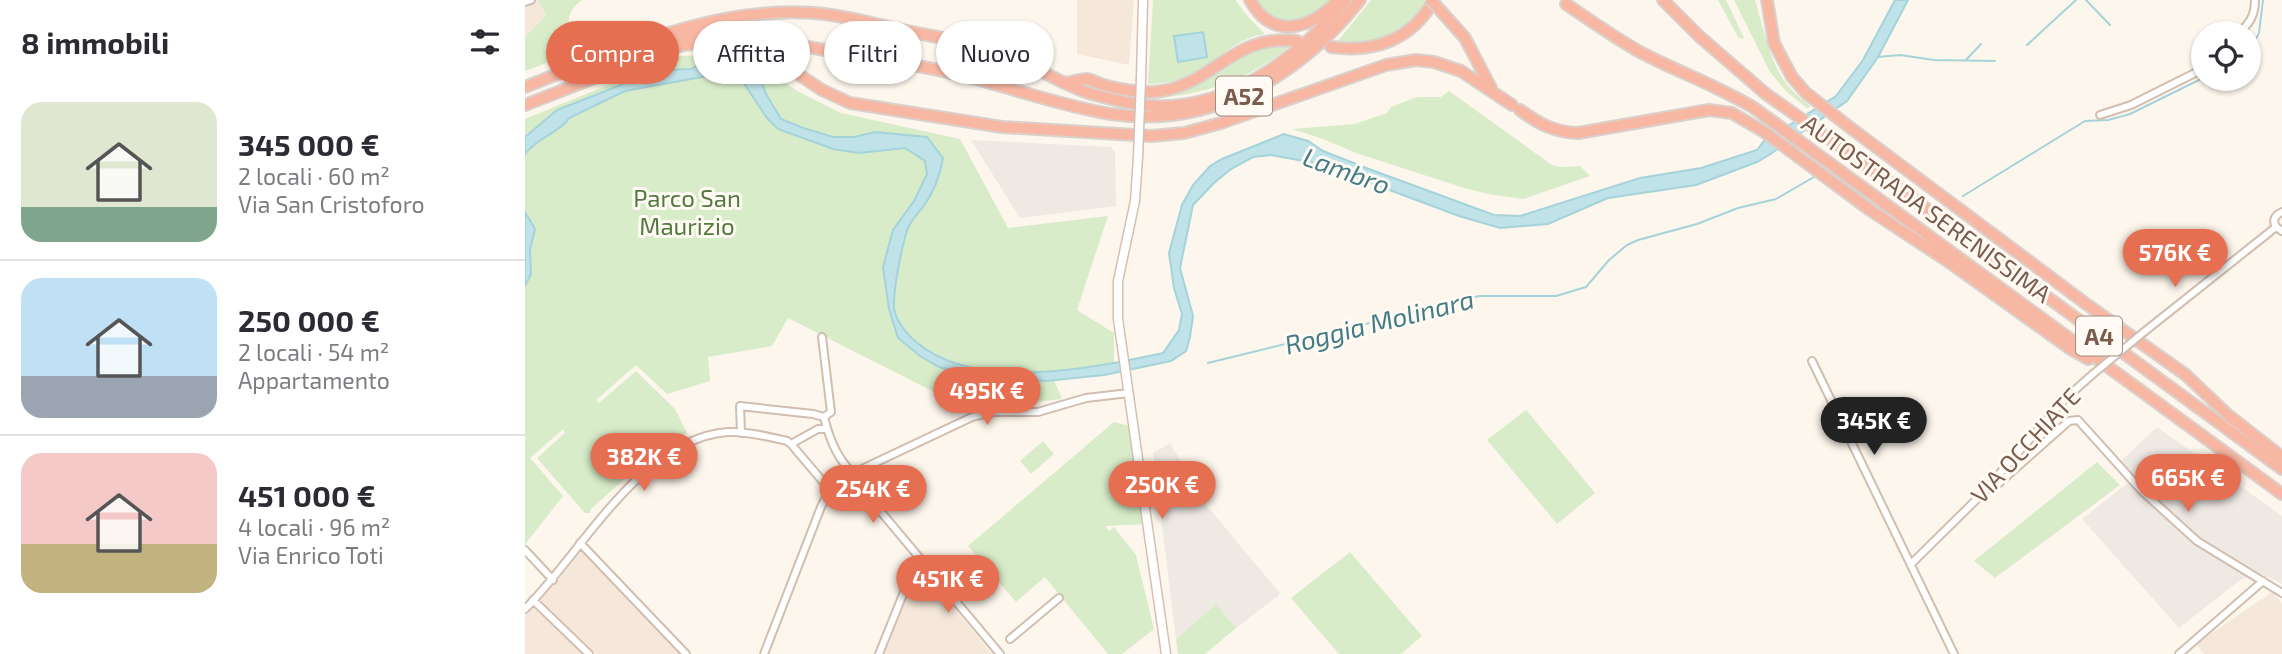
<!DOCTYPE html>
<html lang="it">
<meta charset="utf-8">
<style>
body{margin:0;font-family:"Exo 2",sans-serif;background:#f7f7f7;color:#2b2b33;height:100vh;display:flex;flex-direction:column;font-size:26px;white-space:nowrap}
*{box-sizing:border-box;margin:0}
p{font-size:23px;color:#7c7c81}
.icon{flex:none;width:38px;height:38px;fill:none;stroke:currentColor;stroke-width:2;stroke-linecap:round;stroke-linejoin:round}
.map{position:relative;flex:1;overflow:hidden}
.drawer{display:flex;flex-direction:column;background:#fff;width:525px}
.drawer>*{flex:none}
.hud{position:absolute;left:21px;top:21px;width:665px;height:63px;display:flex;gap:14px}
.fabs{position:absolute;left:1666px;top:21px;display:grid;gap:14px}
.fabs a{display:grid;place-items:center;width:70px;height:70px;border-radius:50%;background:#fff;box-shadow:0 2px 5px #0004;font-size:35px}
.price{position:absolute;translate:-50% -60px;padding:0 16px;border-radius:24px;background:#e76f51;color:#fff;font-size:23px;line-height:46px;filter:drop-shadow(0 2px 4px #0008)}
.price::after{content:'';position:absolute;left:50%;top:42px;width:21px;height:16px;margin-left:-10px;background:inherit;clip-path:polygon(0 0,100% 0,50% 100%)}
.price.selected{background:#222;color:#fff}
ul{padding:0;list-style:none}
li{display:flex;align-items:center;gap:21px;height:175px;padding:0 21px}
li+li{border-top:2px solid #e1e1e2}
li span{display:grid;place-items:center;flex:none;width:196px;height:140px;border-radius:21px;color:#555}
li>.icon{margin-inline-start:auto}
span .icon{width:84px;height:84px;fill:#fffc;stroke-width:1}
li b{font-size:30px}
h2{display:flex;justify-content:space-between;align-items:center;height:84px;padding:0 21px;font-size:30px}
.chip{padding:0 24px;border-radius:32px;background:#fff;box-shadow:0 2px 5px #0004;font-size:24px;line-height:63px}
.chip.selected{background:#e76f51;color:#fff}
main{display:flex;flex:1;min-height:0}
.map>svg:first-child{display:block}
</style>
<main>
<section class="drawer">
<h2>8 immobili<svg class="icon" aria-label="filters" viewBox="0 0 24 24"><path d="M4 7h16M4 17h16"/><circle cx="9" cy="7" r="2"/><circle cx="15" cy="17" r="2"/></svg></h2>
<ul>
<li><span style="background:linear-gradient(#dfe7d0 75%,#7fa58c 0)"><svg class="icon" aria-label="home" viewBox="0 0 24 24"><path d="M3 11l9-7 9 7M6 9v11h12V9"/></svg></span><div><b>345 000 €</b><p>2 locali · 60 m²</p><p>Via San Cristoforo</p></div></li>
<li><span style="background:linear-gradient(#bfe0f5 70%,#9aa5b1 0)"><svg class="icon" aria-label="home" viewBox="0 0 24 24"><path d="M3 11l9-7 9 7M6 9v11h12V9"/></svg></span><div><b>250 000 €</b><p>2 locali · 54 m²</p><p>Appartamento</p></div></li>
<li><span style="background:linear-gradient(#f6c9c9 65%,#c2b280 0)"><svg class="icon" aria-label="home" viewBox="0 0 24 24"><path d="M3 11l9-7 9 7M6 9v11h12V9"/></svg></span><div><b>451 000 €</b><p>4 locali · 96 m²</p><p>Via Enrico Toti</p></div></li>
</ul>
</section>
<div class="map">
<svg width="1757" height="654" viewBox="0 0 1757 654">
<rect width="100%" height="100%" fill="#fdf6ec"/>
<path fill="#f5e8da" d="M13,0l8,16 -21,21v-32z
M552,0h57l-5,65 -52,-11z
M54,552l7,1 95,101h-85l-57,-54 19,-20z
M399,572l68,82h-107l30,-78z
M1747,592l10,11v51h-78l-8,-10z
M9,606l51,48h-60v-40z"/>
<path fill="#efe9e4" d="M446,140l140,7 4,5 1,54 -96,12z
M1632,427l125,89v68l-23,-11 -19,7 -61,48 -97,-109 52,-41 -13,-17z
M645,443l37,63 72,86v3l-43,33 -20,-24 -40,35 -23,-186z"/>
<path fill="#d8ecc9" d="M13,0h44c-21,15 -13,31 -5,52l-52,19v-34l21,-21z
M628,0h82l15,19 15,15c-28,4 -45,24 -68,38 -15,9 -31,11 -49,12z
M730,0h76l-17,18 -27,5 -14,-5 -11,-8z
M846,0h54l4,4c-25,33 -52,42 -92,38z
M1193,0h8l18,38 -2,1 -4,-2z
M1209,0h21c9,29 14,63 34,87 6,7 15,13 21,19l-2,3 -21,-17 -17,-20z
M752,45l13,1c-41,34 -90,51 -143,52v-4h11l91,-43z
M202,55l34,11 38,26 42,21 119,26 48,89 100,-12 -31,94 37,23v36l-61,8 9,22 -91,10 -19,-8 -164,-83 -16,28 -64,11 2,24 -43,13 -31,-29 -40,35 3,3 37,-32 39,38 12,24 -13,7 -5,-1 -78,70 -1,4h-5l-48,-55 28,-25 -2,-3 6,-6 -39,34 33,38 -37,47 -1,5v-429l154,-63z
M924,91l103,74 9,2 19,-1 10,10 -67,23 -35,-5 -27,-7 -105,-34 -33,-14 -31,-10 63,-5 32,-11 4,-6 26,-10h24z
M1001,410l69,83 -38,31 -70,-84z
M589,422l19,5 12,97 -40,2 4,5 5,-4 22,28 18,74 -32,25h-14l-63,-77 -29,25 -48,-56z
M518,441l11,13 -23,20 -11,-13z
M1572,462l23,23 -125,93 -21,-17z
M825,552l72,84 -21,18h-62l-48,-56z
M691,604l20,24 -31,26h-27l-2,-15z"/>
<path fill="#bfe3e8" stroke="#a5d3da" stroke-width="2" d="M1370,0h13l-30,57 -31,44 -78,54 -12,7 -61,23 -88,13 -60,26 -48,4 -41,-12 -139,-52 -49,-9 -18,2 -22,12 -17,14 -21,22 -13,63 13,48 -3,21 -4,14 -15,10 -67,14 -58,6 -75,-5 -32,-9 -19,-11 -22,-18 -9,-29 -6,-42 10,-37 21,-29 13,-27 -2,-13 -20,-13 -46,5 -26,-4 -55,-20 -11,-11 -24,-36 -19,-9 -99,18 -56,27c-6,12 -33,21 -44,36v-17l32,-27 84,-33 25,-7 25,-1 19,-9 22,2 17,5 12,12 5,15 15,25 22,9 30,9h21l21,-5 52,5 16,21c-3,18 -9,34 -20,49 -5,6 -12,14 -15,21 -6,16 -15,63 -14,79 1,14 12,26 22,35 60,51 177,26 247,11l16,-23 3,-16 -8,-26 -5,-35 13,-48 11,-20 17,-19 12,-7 62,-25 24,7 15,10 46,18 125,46 26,1 120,-38 61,-10 56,-18 7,-9 72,-45 27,-36z
M678,32l4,25 -29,5 -4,-26z
M0,212l10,17 -5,20 1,25 -6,12z"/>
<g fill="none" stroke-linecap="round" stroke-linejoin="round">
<path stroke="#a5d3da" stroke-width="2" d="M1561,0l24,25
M1502,45l49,-45
M1724,52l10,-19 4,-33
M1353,57l22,-2 34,5 61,1
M1441,60l15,-16
M1438,196l122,-75 23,-1 22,-6 73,-36
M683,363l271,-67h77l30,-9 23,-27 18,-15 11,-5 59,-16 41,-16 38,-9 38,-22"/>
<defs>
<path id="street" d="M0,2l6,-2
M1714,33c11,-10 16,-18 16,-33
M1575,115l31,-10 72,-36
M1757,212c-7,3 -10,8 -6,15l6,4
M1619,332l132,-105
M297,337l9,75 -7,5c5,21 14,44 31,58
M1287,361l142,293
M216,433l-1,-27 73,8 11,3
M266,444l27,-15h9
M326,476l149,178
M1460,488l7,1 6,-5 71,-63 9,-1 63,70 56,51 85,52
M55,543l106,111
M0,550l28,30
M1386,564l68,-67 87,-99 27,-24
M8,600l56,54
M0,609c56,-55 116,-171 203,-177 19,-1 41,5 59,9l4,3 39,46
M485,639l49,-41
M239,654l57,-147 9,-17 7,-6 27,-16 108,-51 21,-5h45l48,-14 43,-5
M354,654l39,-97
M1654,654l84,-73"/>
<path id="secondary" d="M616,79l2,-79
M613,157l-3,44 -17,80v38l48,335"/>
<path id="highway" d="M725,0c23,41 61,29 88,0
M1138,0l37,37 66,57 116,82 400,293
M1242,0l7,43 18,34 14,16 42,33 241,180 97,69 42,40 54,42
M1041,4c25,17 49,34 74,48 38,20 78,34 114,56l528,386
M940,38l26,50
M148,41l39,-10 20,1c37,7 73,15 110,21 35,6 70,11 105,19 55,12 108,33 164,42 100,15 189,-38 249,-114
M806,47c43,6 81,-7 103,-47
M541,83c6,-1 15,-4 21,-4 5,1 11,4 16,6 19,5 39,9 59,6 53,-9 73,-58 135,-50
M0,87c93,-36 187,-81 289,-74 32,2 62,12 93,18 34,7 70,13 103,26 28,10 52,28 82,37 19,5 41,11 62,12 75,4 147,-50 192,-106
M0,105l69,-27 25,-16 27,-5 37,-12 32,-3 31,5 20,6 56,37 28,13 152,24 149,9 33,-3 37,-10 165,-58 30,-5 18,2 27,9 51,34
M995,110c19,14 34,22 58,23l131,-23 23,3 34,20 104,77 79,52 123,88 16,9"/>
</defs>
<use href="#street" stroke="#d1beb0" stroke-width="10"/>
<use href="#secondary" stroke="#d6c0b0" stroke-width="11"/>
<use href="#highway" stroke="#dad1cd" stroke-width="14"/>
<use href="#street" stroke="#fff" stroke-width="6"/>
<use href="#secondary" stroke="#fff" stroke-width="8"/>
<use href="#highway" stroke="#f7b7a3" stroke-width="10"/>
<defs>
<path id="street-bridge" d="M1568,374l51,-42"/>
<path id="secondary-bridge" d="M613,157l3,-78"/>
<path id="highway-bridge" d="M906,0l34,38"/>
</defs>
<use href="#street-bridge" stroke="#d1beb0" stroke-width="10" stroke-linecap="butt"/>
<use href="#secondary-bridge" stroke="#d6c0b0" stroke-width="11" stroke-linecap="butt"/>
<use href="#highway-bridge" stroke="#dad1cd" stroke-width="14" stroke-linecap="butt"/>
<use href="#street-bridge" stroke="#fff" stroke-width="6"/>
<use href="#secondary-bridge" stroke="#fff" stroke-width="8"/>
<use href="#highway-bridge" stroke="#f7b7a3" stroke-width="10"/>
</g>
<g text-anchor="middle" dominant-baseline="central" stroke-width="6" stroke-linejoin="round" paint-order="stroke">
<g fill="#fffaf3" stroke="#a28b7f" stroke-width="2">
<rect x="691" y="76.5" width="56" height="39" rx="5"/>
<rect x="1551" y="316.5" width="46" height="39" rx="5"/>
</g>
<g font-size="23" font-weight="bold" fill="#7a5c4d">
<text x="719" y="96">A52</text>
<text x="1574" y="336">A4</text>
</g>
<g font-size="24" fill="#537a41" stroke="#fffaf3">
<text x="162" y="197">Parco San<tspan x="162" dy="28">Maurizio</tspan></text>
</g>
<g font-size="24" fill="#7a5c4d" stroke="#fffaf3">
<text transform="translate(1402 208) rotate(36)">AUTOSTRADA SERENISSIMA</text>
<text transform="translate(1500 445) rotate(-47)">VIA OCCHIATE</text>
</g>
<g font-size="26" font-style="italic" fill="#437c86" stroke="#fffaf3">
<text transform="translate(822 170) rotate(20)">Lambro</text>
<text transform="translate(854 321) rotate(-14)">Roggia Molinara</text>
</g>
</g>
</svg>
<div class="fabs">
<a><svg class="icon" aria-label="locate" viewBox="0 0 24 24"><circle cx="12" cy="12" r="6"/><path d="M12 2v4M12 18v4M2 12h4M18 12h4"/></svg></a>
</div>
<b class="price" style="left:1650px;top:289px">576K €</b>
<b class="price" style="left:462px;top:427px">495K €</b>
<b class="price selected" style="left:1349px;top:457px">345K €</b>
<b class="price" style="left:119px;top:493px">382K €</b>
<b class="price" style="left:1663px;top:514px">665K €</b>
<b class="price" style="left:637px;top:521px">250K €</b>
<b class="price" style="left:348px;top:525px">254K €</b>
<b class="price" style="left:423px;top:615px">451K €</b>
<div class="hud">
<a class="chip selected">Compra</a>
<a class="chip">Affitta</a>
<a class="chip">Filtri</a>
<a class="chip">Nuovo</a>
</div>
</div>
</main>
